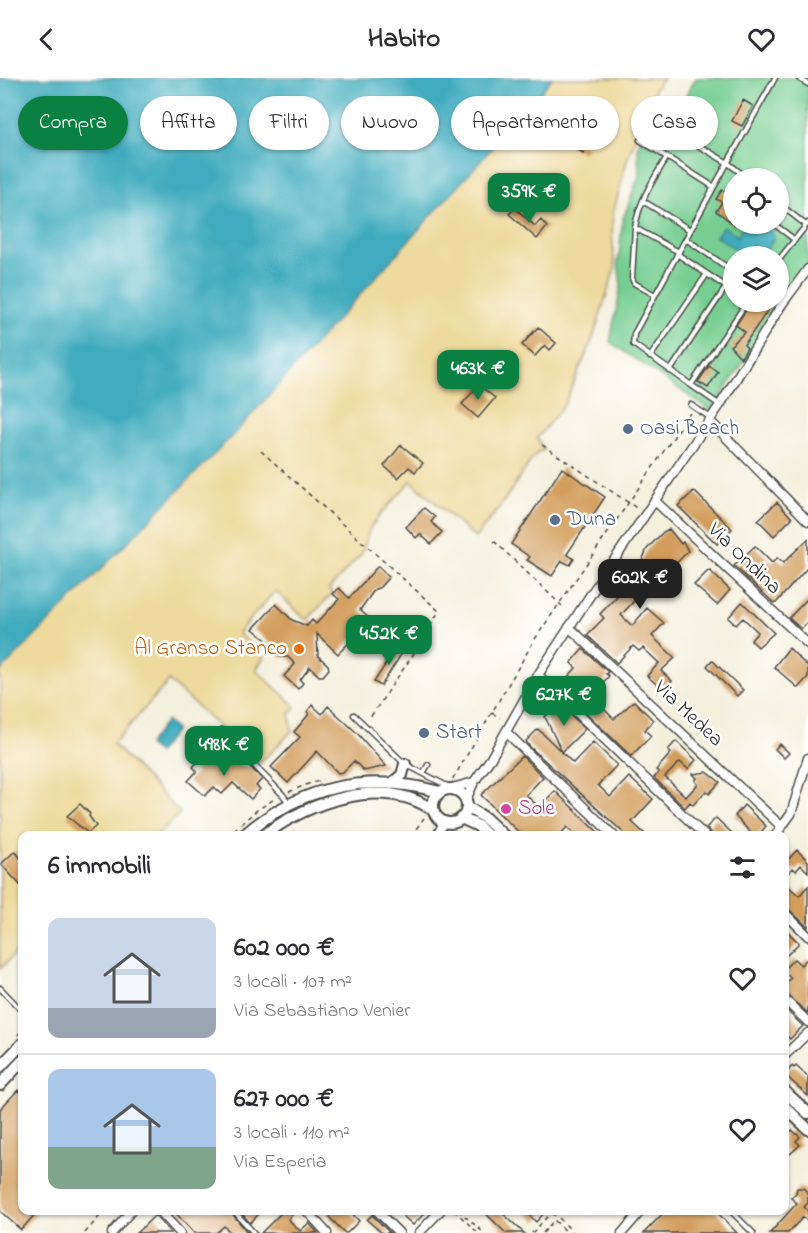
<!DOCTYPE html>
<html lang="it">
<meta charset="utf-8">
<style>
body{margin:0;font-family:"Indie Flower",sans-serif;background:#f7f7f7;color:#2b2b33;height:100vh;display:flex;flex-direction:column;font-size:22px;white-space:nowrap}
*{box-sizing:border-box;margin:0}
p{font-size:20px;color:#7c7c81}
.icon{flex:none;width:33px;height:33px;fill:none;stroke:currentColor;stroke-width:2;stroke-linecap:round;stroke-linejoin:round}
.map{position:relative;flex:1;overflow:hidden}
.details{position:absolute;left:18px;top:753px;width:771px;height:384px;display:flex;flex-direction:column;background:#fff;border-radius:12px;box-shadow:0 2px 4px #0004}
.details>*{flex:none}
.top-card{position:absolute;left:18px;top:18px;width:772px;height:54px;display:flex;gap:12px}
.controls{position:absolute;left:723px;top:90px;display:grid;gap:12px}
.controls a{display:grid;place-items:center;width:66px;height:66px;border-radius:50%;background:#fff;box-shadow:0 2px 4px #0004;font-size:30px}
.price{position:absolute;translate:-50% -51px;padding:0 14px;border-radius:12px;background:#0b8043;color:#fff;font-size:20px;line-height:39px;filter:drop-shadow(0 2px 3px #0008)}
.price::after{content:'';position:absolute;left:50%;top:36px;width:18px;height:14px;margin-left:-9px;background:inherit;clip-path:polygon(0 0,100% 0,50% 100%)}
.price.active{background:#222;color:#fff}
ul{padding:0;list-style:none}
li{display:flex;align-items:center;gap:18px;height:150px;padding:0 30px}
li+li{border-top:2px solid #e1e1e2}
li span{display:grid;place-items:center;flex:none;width:168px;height:120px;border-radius:12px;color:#555}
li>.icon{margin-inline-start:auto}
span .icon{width:72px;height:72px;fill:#fffc;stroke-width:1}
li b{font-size:26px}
h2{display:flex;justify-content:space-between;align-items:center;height:72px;padding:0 30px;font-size:26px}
.tag{padding:0 21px;border-radius:27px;background:#fff;box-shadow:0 2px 4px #0004;font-size:21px;line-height:54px}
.tag.active{background:#0b8043;color:#fff}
header{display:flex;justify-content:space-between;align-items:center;height:78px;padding:0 30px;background:#fff;font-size:27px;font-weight:800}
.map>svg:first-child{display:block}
</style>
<header><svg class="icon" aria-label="back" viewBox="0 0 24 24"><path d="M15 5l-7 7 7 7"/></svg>Habito<svg class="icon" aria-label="heart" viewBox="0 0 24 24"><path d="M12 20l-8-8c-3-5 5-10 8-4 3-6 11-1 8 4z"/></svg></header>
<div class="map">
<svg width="808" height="1155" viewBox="0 0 808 1155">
<rect width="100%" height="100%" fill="#fff"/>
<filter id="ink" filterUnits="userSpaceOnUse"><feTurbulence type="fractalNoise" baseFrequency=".0167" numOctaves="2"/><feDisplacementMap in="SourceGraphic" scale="12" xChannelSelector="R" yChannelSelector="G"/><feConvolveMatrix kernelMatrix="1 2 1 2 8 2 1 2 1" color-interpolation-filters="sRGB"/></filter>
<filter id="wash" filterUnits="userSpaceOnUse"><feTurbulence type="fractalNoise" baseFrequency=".008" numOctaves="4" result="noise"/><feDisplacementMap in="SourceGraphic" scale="24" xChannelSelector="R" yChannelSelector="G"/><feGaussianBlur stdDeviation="1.35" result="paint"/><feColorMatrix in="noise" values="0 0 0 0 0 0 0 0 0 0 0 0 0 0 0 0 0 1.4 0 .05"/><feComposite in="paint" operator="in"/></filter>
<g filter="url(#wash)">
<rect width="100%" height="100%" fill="#f4f0de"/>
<path fill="#78ce92" stroke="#527c5e" stroke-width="1.5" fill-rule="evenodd" d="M696,0h112v188l-97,145 -101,-69 11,-57 -3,-22 5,-44 16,-43 -1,-30 6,-13 15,-10 14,-6zM734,100h44v46h-44zM734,178h44v46h-44z"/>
<path fill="#eeda9e" stroke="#8c8264" stroke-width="1.5" d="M519,0h144l-9,12 -27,70 -14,54 -1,19 3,35 -23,73 -28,64 -27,33 7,12 -6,2 -6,7 -33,49 -24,30 -64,-57 -31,34 -10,13 -8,25 -33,36 3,5 -25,26 -32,-29 -37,42 26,24 -8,13 40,37 -6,7 2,17 -32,32 -91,-82 -56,63 67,69 -23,22 -135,1v110l-22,23v-310z"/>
<path fill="#3fabbe" stroke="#356b74" stroke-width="1.5" d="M0,0h552l-19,25 -298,330 -235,239z
M743,146h19l10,6 2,8 -7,11 -7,2 -7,-5 -7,10 -30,-20 7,-10 15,10z
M166,643l10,9 -18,23 -10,-8z"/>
<g id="blocks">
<path fill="#d39e5d" d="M743,22l10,6 -11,20 -10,-5z
M571,58l16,11 -4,6 -16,-10z
M734,108v38l-18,-13 6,-9 -6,-3 6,-9 6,4z
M515,130l20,18 6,-6 6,7 -10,12 -28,-25z
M751,224h11l8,5 -26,38 3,3 -6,10 -11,-12 15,-14 -9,-7z
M538,249l18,16 -6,7 -5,-5 -10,11 -13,-11z
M709,288l9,6 -10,16 -10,-6z
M479,307l16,13 -17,20 -16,-14z
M401,367l22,18 -8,9 -6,-5 -11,11 -14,-12z
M562,390l43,29 -38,57 7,5 -4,6 -8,-4 -10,15 -25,-16 3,-3 -19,-13z
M694,413l38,38 -7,7 3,3 -5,5 -3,-2 -3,2 -39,-38z
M777,424l15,16 -18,18 -16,-16z
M424,430l11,9 -4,5 11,10 -11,12 -11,-10 -4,4 -10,-11z
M669,451l12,15 2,-2 5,9 -18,19 -4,-3 -45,48 11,11 15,-18 17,15 -12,13 23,22 -14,13 11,10 -9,9 -16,-14 12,-13 -16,-15 -4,3 -6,-5 -16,17 -30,-28 17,-17 -4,-4 17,-18 -4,-4 29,-31 5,-12 16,-17z
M808,461v28l-32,36h-2l-40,-37 21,-20 17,17 5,-5 6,5z
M378,488l11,11 -10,11 -4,1 -15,21 11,10 -33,34 -21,-20 1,22 10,9 1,4 -6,7h-4l-9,-9 -10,13 3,3 -5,6 -14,-13 11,-12 -7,-7h-7l-6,-5 -4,-8 -18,-15 23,-25 16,16 15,6 5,-6 4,4 23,-25 -6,-5 6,-6 10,10z
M709,492l21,20 -13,15 -23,-20z
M808,520v23l-7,8 -12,-11z
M742,524l32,31 -16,14 -7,-7 7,-8 -15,-14 -7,7 -8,-7z
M398,567l6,5 -23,36 -7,-4z
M789,570l19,19v10l-10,11 -24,-21z
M583,571l25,23 -2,2 3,2 -18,20 23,23 20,-18 19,19 -8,10 6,6 -20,20 -72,-69 17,-19 -5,-5z
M712,582l31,30 -6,6 -30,-30z
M312,627l10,9 6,-8 29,27 29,33 -22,5 -10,-10 -11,11 -5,1 -21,-22 -29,32 -17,-16 29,-30 -6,-5 15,-18 -2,-2z
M555,629l13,5 17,17 -23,23 -17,-35z
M222,649l31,29 -3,3 -5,-1 -13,-13 -4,1 -5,5 -13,-11z
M538,651l35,34 20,-21 24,23 -19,20 12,12 19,-20 24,22 -21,23 15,14h-20l-98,-90 -3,-5z
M676,663l20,19 -8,9 -8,-7 -15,15 21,20 12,-13 -3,-3 2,-3 -4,-4 14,-2 13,10 -11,12 -3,-3 -13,14 -3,-3 -5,6 -31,-30 5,-6 -3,-2 15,-17 -3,-3z
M780,666l9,9 -5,5 -9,-9z
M205,676l9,9 5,1 14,-5 -4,-3 1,-1 11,10 9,2 12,12 -6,7 4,3 -9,10 -18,-16 -11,11 -8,-7 -9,9 -17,-15 9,-10 -4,-4z
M522,678l21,21 -17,18 13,12 16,-16 47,45h-25l-10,-9 -8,9h-36l-18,-17 -24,-24z
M80,726l10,10 -1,2 7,10 -8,7 -21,-17z
M744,727l22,21 -8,10h-4l-19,-20z
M716,740l19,18h-21l-8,-8z
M797,772l11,11v11l-7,-7 -5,6 -3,-3 -9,9v-13z
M15,773l7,9v27l-21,-23z
M784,804l15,14 9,-10v41l-24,-22z
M784,850l15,15 -15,15z
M808,880v55l-24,-20v-9l7,-6 -7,-6v-3l10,-10 7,6z
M784,930l19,18 -13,13 -6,-5z
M792,988l2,2 2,-2 12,11v19l-23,-21z
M18,1012l4,4v116h17l-18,20 -21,-19v-102z
M792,1052l8,7 -4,4 4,4 -10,9 -6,-5v-18l4,3z
M797,1110h6l5,5v10l-4,4 4,4v11l-5,-5 -15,16h-18l27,-30 -6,-5 5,-5z
M173,1132h56l19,23h-17l-7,-7 -8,7h-22z
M239,1132h24l-13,13z
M284,1132h13l-9,9 12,12 9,-8 9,10h-57z
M336,1132h13l10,11 -12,12h-2l-16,-16z
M408,1132h20l-15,15 -10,-9z
M482,1132h17l25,23h-18z
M524,1132h23l-11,12z
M666,1132h49l22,23h-93z
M155,1137l16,18h-35l8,-7z
M372,1137l18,18h-8l-15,-13z"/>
</g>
</g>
<g filter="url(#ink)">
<use href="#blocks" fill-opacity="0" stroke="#494946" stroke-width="1.5"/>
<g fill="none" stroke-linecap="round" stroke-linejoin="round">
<defs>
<path id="service" d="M798,0l10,6
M669,50l59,35 19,15
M640,62l74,47 61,-109
M667,79c-14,23 -28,44 -32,71l44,24
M714,109l-80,147 -1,10 58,41 56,-83
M643,123l47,29
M778,125l28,22
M774,146l21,16
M635,150l-3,50 2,5 21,12
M686,161l48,33
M677,176l57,38
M778,183l30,-38
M650,279l57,-83
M670,293l56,-84
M691,307l29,20
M691,327l20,13
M354,637l51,49 46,24
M211,675l8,7 11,-11 13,13 9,1 31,32 6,8
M423,695l5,-8
M0,910l22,23
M233,1132l21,23
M730,1132l23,23"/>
<path id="minor" d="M710,343l98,100
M655,423l153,143
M569,549l213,200
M538,597l167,161
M506,654l108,104
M452,710l22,-6
M466,722l8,-18 17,-24 47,-83 55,-84 127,-186 62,-101 26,-35
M437,758l7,-14
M775,758l16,-22 17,-56
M784,834l24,24
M784,921l24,23
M784,978l24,-23
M159,1132l21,23
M306,1132l21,23
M376,1132l23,23
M112,1155l20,-23
M419,1155l22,-23
M622,1155l20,-23"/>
<path id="tertiary" d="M391,706l11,-9 3,-11
M433 728a17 17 0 1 1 34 0a17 17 0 1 1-34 0Z
M467,729l18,11 19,18
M461,740l17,8 10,10
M243,758c57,-50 124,-64 197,-44
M263,758c45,-34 119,-61 170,-26
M0,989l22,-23
M0,1007l22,-24
M784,1013l24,22
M784,1028l24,23"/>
</defs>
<use href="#service" stroke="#494946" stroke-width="7"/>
<use href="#minor" stroke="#494946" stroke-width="11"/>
<use href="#tertiary" stroke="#494946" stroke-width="14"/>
<path stroke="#494946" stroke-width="1.5" stroke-dasharray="4.5 4.5" stroke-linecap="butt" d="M542,367l96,64
M261,373l178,160 -22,38 -48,70
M494,463l68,65
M492,635l8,5
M453,701l82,-140 155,-226
M289,714l19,-8 15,-4
M227,758l30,-26 19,-12
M411,758l13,-18
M18,957l4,-5
M454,1132l24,23
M458,1132l26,23
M85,1155l20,-23
M532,1155l15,-16 5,-3 6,3 16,16
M543,1155l11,-13 14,13"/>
<use href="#service" stroke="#fff" stroke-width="4"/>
<use href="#minor" stroke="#fff" stroke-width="8"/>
<use href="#tertiary" stroke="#fff" stroke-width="10"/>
</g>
</g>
<g fill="#5c6f8a" stroke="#fff" stroke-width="2">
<circle cx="628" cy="351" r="6"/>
<circle cx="555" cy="442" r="6"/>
<circle cx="424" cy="655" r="6"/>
</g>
<circle fill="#e8710a" stroke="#fff" stroke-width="2" cx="299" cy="571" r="6"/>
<circle fill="#d1479c" stroke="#fff" stroke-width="2" cx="506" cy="731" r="6"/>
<g text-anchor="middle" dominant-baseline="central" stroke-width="5" stroke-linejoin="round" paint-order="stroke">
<g font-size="21" fill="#4e5e75" stroke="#fff" text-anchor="start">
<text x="640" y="351">Oasi Beach</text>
<text x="567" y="442">Duna</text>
<text x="436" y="655">Start</text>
</g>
<g font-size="21" fill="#2b2b2b" stroke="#fff">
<text transform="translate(744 481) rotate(44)">Via Ondina</text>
<text transform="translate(688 636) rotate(43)">Via Medea</text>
</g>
<g font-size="21" fill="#c56008" stroke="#fff" text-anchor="end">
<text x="287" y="571">Al Granso Stanco</text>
</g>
<g font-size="21" fill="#b23c85" stroke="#fff" text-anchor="start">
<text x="518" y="731">Sole</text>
</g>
</g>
</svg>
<div class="controls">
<a><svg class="icon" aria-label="locate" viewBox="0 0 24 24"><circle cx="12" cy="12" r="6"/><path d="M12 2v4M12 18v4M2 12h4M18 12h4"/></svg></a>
<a><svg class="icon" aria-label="layers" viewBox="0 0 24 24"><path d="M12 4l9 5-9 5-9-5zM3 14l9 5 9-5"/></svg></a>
</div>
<b class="price" style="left:529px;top:146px">359K €</b>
<b class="price" style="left:478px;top:323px">463K €</b>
<b class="price active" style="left:640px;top:532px">602K €</b>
<b class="price" style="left:389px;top:588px">452K €</b>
<b class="price" style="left:564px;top:649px">627K €</b>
<b class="price" style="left:224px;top:699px">498K €</b>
<div class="top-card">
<a class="tag active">Compra</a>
<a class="tag">Affitta</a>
<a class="tag">Filtri</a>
<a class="tag">Nuovo</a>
<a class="tag">Appartamento</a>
<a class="tag">Casa</a>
</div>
<section class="details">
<h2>6 immobili<svg class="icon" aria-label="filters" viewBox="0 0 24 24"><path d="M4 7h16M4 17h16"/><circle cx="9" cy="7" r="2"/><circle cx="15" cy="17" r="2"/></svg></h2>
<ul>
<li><span style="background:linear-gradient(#c9d6e8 75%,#9aa5b1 0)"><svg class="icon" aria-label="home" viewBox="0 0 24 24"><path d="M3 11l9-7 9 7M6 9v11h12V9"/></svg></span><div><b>602 000 €</b><p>3 locali · 107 m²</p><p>Via Sebastiano Venier</p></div><svg class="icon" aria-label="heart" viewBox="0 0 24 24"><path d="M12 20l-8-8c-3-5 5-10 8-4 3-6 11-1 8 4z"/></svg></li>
<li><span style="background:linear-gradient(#a9c7e8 65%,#7fa58c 0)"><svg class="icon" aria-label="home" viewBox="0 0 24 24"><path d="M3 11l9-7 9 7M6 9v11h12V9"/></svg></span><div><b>627 000 €</b><p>3 locali · 110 m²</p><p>Via Esperia</p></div><svg class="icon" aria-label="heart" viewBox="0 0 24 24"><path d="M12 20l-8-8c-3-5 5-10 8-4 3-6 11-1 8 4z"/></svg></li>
</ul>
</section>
</div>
